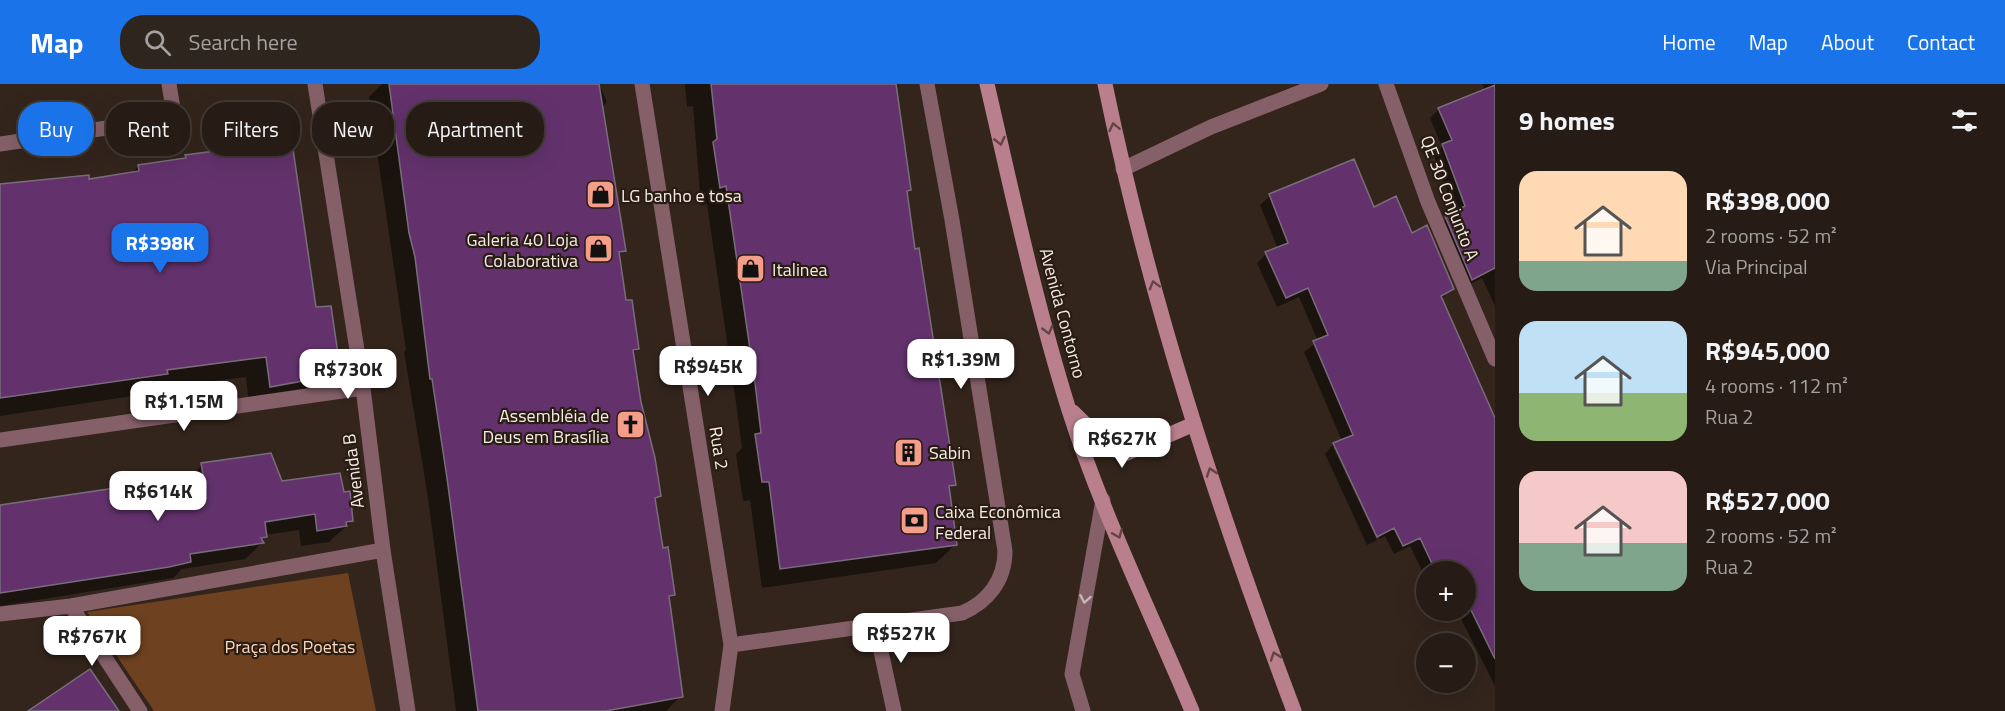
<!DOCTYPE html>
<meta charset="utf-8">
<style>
body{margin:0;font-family:"Titillium Web",sans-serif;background:#2e251e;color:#f1f3f6;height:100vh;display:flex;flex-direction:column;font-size:22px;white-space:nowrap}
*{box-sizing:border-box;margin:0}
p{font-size:20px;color:#a4a1a0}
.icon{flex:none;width:33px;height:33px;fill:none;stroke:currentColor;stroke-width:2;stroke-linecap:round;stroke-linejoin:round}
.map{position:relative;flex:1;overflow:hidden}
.side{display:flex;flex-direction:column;background:#261c15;width:510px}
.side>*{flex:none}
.banner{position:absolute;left:18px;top:18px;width:570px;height:54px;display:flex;gap:12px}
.controls{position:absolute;left:1416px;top:477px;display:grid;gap:12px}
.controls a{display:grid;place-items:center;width:60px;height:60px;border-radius:50%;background:#261c15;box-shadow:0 6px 24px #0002,0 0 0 2px #423a34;font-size:30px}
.price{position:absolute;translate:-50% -51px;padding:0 14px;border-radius:12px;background:#fff;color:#222;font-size:20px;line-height:39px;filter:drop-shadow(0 2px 3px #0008)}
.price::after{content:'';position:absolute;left:50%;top:36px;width:18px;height:14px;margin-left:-9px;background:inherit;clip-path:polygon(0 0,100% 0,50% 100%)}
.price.active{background:#1a73e8;color:#fff}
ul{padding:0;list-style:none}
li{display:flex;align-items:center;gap:18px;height:150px;padding:0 24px}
li span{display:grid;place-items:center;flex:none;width:168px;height:120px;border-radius:18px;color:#555}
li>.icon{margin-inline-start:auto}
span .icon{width:72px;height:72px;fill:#fffc;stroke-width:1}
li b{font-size:26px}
h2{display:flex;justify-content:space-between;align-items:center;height:72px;padding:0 24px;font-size:26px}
.pill{padding:0 21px;border-radius:24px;background:#261c15;box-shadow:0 6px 24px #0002,0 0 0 2px #423a34;font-size:21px;line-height:54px}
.pill.active{background:#1a73e8;color:#fff}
header{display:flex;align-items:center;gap:36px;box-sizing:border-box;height:84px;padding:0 30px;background:#1a73e8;color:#fff}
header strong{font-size:28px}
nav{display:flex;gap:33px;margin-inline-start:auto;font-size:21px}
.search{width:420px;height:54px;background:#2e251e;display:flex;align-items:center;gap:15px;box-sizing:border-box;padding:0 21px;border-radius:24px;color:#a4a1a0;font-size:22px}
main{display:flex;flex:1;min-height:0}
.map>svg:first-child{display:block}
</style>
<header>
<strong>Map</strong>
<div class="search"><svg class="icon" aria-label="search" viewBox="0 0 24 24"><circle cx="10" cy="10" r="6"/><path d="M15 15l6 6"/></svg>Search here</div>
<nav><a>Home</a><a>Map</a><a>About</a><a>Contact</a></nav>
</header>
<main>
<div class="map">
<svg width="1495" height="627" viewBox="0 0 1495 627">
<rect width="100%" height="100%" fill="#33251c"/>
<path fill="#6e4220" d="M348,489l28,138h-222l-67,-99z"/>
<path fill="#0007" d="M382,0h217l8,18 -6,6 23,142 -6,6 7,46 13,47 -6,5 7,48 20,94 -5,5 8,49 11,44 -5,6 13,96 -15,15h-210l-28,-213 -24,-146 2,-2 -37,-253z
M685,0h209l16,106 -4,3 48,291 -6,6 8,54 -20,19 -174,25 -12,-88 -7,1 -7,-47 6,-6 -6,-45 -29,-199 -6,2 -8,-100 -6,1z
M1482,0h13v222l-13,-28 -20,10 -26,-61 19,-15 -21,-57 8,-8 -12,-29 9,-9 46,-19z
M186,73l129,152 19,65 -21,21 -64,11 -3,-29 -96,12 -4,5 -146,22v-230l38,-6 1,4 49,-4 44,-7 7,-7 44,-6z
M1354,77l19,48 38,26 42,53 -12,11 54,122v265l-36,-71 -12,6 -5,-11h24v-38h-40v7l-16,-33 -16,8 -9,-18 -5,3 -43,-92h-4l44,93 -10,5 -42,-91 9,-10 8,-3 -38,-89 14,-11 -19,-44 -22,10 -20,-44 9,-9 12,-5 -18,-44 10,-9z
M202,381l79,18 71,38 -23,21 -28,4 -2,-16 -34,5 -3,8 -17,16 -63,10 -9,9 -173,28v-100l188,-27z"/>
<path fill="#63326d" stroke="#796d7c" stroke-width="1.5" d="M389,0h210l27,167 -7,1 7,48h6l7,49 -6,1 8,52 14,56 6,38 -6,2 8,50 5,-1 7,48 -6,1 14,101 -77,14h-128l-31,-233 -15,-99h-2l-15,-122 -6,-24z
M711,0h185l15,106 -4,1 8,58 4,-1 37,237 -7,1 8,59 -177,24 -11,-87h-7l-7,-48 6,-1 -6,-50 -29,-197 -6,2 -7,-46 4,-3z
M1495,1v183l-23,12 -27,-64 20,-10 -23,-62 10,-4 -14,-32z
M285,58l8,7 23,158 15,-1 8,55 -4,14 -65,12 -4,-30 -99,13 1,4 -168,24v-214l89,-9v4l50,-8 -1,-6 48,-7 -1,-3z
M1354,75l20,48 22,-11 16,37 15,-8 27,64 -13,7 54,122v241l-26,-53 -3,2v-36h-30l-16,-34 -17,8 -9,-18 -17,9 -44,-94 20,-8 -40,-94 15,-6 -20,-47 -22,10 -21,-46 23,-9 -19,-49z
M271,369l11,28 58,-8 4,19 6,-1 3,30 -7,1 1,4 -30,5 -2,-17 -50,8 2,15 -6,1 3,5 -74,11 1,8 -22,5 -169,26v-88l203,-30 -2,-12z
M90,585l29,42h-91z"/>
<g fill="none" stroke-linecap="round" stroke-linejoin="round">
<path stroke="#856069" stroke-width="15" d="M1083,627l-11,-37 31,-174"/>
<path stroke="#856069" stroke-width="15" d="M315,0l48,304 20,162 25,161
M642,0l89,561 -9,66
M1386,0l42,118 67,157
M0,60l166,-25 7,-10 -4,-25
M1123,85l88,-42 110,-43
M0,356l363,-52
M71,522l69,105
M0,530l71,-8 312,-56
M875,540l19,87
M731,561l231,-32c26,-11 43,-33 43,-62l-53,-331 -25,-136"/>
<path stroke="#ba7f8d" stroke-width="15" d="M987,0c25,108 48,217 81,323 33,104 82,204 124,304
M1105,0c44,214 112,423 189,627
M1073,328l38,37 16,4 67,-29"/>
</g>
<defs><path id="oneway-chevron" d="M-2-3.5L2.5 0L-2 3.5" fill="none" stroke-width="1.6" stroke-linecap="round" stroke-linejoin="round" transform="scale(1.5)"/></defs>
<g stroke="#634444">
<use href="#oneway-chevron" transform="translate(1114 43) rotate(-102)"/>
<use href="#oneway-chevron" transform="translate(1000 57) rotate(77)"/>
<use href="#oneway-chevron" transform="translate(1154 201) rotate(-106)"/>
<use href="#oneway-chevron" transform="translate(1048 246) rotate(75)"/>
<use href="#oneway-chevron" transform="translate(1211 388) rotate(-109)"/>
<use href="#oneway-chevron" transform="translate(1118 450) rotate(67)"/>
<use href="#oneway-chevron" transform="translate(1275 572) rotate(-109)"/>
</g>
<use stroke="#c8b4b4" href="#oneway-chevron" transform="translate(1085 515) rotate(100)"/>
<defs>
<symbol id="shop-square" viewBox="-11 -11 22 22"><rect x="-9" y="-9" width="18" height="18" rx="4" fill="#f49e89" stroke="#291c13"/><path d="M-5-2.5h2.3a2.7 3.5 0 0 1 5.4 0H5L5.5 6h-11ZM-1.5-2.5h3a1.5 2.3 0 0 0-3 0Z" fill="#111"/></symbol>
<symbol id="church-square" viewBox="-11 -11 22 22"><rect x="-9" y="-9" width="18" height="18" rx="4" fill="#f49e89" stroke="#291c13"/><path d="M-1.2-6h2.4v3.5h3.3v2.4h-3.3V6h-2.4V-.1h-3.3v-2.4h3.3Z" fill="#111"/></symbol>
<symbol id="building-square" viewBox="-11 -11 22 22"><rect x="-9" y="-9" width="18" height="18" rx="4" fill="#f49e89" stroke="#291c13"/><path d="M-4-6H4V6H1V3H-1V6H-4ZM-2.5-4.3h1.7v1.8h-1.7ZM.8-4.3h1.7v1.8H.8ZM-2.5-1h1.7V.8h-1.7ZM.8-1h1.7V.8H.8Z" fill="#111"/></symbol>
<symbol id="bank-square" viewBox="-11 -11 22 22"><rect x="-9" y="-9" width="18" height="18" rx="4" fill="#f49e89" stroke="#291c13"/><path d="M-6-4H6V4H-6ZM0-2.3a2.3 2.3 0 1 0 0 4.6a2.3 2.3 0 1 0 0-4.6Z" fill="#111"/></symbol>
</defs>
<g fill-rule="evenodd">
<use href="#shop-square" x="584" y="94" width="33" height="33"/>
<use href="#shop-square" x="582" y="148" width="33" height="33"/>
<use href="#shop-square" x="734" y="168" width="33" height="33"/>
<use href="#church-square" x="614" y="324" width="33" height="33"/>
<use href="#building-square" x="892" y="352" width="33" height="33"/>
<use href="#bank-square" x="898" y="420" width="33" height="33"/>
</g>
<g text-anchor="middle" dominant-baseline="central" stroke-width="4.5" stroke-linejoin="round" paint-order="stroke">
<g font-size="18" fill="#f5ece6" stroke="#291c13" text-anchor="start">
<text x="621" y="111">LG banho e tosa</text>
<text x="578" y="155" text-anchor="end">Galeria 40 Loja<tspan x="578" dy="21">Colaborativa</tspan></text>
<text x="772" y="185">Italinea</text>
<text x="609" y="331" text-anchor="end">Assembléia de<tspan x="609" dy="21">Deus em Brasília</tspan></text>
<text x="929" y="368">Sabin</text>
<text x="935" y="427">Caixa Econômica<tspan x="935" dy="21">Federal</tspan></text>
</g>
<g font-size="18" fill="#f5ece6" stroke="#291c13">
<text transform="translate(1450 114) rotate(69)">QE 30 Conjunto A</text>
<text transform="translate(1063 229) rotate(75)">Avenida Contorno</text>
<text transform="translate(719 364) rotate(81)">Rua 2</text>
<text transform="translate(353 387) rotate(-97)">Avenida B</text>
</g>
<g font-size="18" fill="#fdd6bb" stroke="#291c13">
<text x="290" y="562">Praça dos Poetas</text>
</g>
</g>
</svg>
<div class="controls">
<a>+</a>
<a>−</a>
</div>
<b class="price active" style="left:160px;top:190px">R$398K</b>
<b class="price" style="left:961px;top:306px">R$1.39M</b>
<b class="price" style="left:708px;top:313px">R$945K</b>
<b class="price" style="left:348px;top:316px">R$730K</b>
<b class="price" style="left:184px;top:348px">R$1.15M</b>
<b class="price" style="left:1122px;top:385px">R$627K</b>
<b class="price" style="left:158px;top:438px">R$614K</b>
<b class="price" style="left:901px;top:580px">R$527K</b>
<b class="price" style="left:92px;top:583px">R$767K</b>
<div class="banner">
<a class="pill active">Buy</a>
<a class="pill">Rent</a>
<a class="pill">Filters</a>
<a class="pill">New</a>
<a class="pill">Apartment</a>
</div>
</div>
<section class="side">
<h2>9 homes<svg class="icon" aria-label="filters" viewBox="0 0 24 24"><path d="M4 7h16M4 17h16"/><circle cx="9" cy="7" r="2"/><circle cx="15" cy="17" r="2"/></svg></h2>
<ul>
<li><span style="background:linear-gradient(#ffd9b3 75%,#7fa58c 0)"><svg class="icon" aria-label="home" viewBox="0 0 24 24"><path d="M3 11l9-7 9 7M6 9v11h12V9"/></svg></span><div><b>R$398,000</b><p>2 rooms · 52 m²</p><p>Via Principal</p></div></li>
<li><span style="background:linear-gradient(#bfe0f5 60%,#8fb573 0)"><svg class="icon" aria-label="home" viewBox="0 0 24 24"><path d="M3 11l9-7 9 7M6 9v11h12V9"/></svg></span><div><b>R$945,000</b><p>4 rooms · 112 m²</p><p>Rua 2</p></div></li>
<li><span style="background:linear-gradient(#f6c9c9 60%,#7fa58c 0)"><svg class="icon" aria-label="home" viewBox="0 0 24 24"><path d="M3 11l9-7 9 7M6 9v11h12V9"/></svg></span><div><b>R$527,000</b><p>2 rooms · 52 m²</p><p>Rua 2</p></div></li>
</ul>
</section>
</main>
